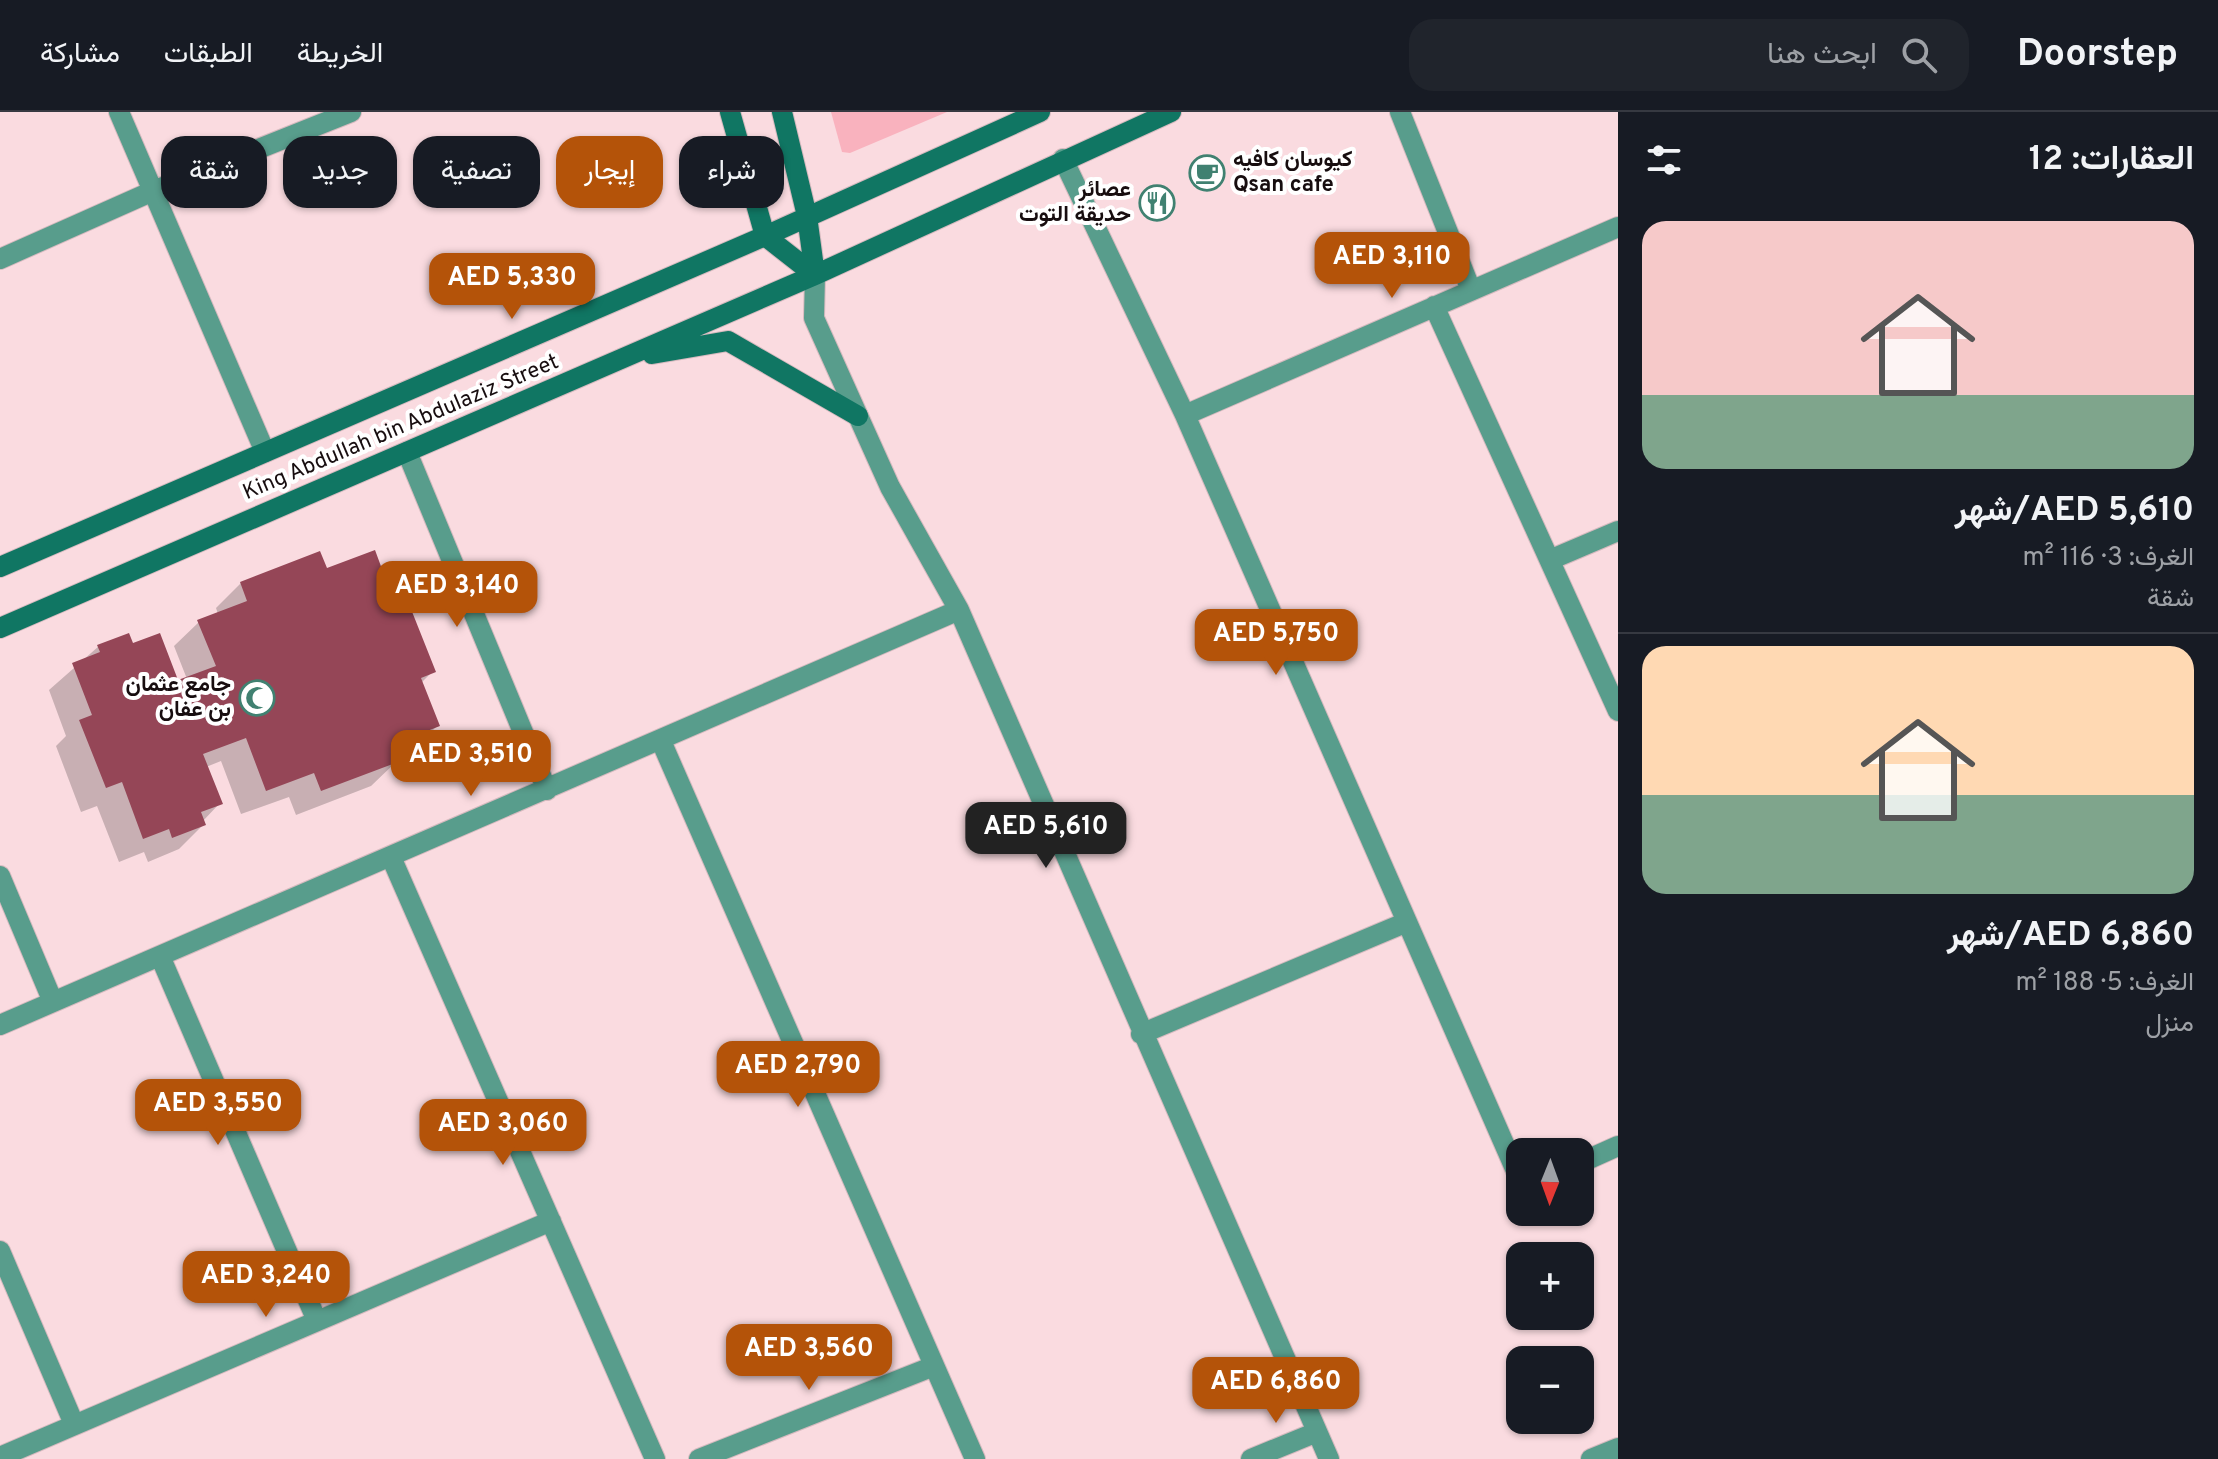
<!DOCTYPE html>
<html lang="ar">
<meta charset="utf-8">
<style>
body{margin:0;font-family:Overpass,Vazirmatn,sans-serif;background:#20242c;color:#f1f3f6;direction:rtl;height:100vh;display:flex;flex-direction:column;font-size:30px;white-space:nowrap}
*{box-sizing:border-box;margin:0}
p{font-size:26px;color:#9ea1a6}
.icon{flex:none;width:44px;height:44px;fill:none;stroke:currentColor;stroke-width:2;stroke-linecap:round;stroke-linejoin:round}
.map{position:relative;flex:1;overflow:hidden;direction:ltr}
.panel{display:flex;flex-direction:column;background:#171b24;width:600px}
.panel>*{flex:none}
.banner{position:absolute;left:24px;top:24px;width:760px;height:72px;direction:rtl;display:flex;gap:16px}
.needle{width:52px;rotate:181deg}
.controls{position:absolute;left:1506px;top:1026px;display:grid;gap:16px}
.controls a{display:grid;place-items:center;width:88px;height:88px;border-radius:16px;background:#171b24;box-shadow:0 2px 6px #0004;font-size:40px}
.price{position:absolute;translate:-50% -68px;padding:0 18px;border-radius:16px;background:#b45309;color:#fff;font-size:26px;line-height:52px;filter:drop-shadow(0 2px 4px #0008)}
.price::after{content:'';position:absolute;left:50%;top:48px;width:24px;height:18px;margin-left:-12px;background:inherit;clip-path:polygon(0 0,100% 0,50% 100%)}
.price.active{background:#222;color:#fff}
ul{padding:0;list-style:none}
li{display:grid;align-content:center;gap:16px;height:424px;padding:0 24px}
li+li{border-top:2px solid #363941}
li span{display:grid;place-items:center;height:248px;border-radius:24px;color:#555}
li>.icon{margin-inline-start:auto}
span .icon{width:144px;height:144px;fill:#fffc;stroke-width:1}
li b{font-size:34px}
h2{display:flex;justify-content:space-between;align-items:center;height:96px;padding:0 24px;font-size:34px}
.chip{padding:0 28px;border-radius:24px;background:#171b24;box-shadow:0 2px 6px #0004;font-size:28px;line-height:72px}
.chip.active{background:#b45309;color:#fff}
header{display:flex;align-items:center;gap:48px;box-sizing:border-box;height:112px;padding:0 40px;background:#171b24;border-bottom:2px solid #363941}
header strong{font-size:38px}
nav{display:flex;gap:44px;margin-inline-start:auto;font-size:28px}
.search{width:560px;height:72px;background:#20242c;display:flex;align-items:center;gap:20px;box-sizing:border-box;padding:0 28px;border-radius:24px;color:#9ea1a6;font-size:30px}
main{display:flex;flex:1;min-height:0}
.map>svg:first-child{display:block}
</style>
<header>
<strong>Doorstep</strong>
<div class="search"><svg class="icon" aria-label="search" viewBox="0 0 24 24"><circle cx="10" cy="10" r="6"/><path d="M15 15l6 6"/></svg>ابحث هنا</div>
<nav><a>الخريطة</a><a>الطبقات</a><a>مشاركة</a></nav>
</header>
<main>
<section class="panel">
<h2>العقارات: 12<svg class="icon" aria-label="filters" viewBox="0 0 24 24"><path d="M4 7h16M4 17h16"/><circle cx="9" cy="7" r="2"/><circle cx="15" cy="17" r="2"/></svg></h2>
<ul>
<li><span style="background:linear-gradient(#f6c9c9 70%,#7fa58c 0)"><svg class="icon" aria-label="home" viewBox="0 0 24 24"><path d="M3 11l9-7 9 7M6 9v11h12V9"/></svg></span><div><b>AED 5,610/شهر</b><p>الغرف: 3 · 116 m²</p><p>شقة</p></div></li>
<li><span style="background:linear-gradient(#ffd9b3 60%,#7fa58c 0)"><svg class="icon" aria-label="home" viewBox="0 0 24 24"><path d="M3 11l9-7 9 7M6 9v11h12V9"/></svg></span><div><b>AED 6,860/شهر</b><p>الغرف: 5 · 188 m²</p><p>منزل</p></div></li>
</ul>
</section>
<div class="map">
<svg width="1618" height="1347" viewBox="0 0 1618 1347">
<rect width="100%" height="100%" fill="#fadbe0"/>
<path fill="#f9b2be" d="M831,0h116l-97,41 -8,-1z"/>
<path fill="#0003" d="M325,459l67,30 41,70 -12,12 17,42 -25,25 -19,7 2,5 -25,24 -75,29 -7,-18 -48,17 -20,-53 -15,6 14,36 -18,19 1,3 -24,24 -31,13 -4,-10 -25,10 -22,-56 -16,6 -25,-66 10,-10 -17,-46 50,-44 33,-1 45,38 10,-4 -13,-33 25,-24 19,-8 -2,-6 25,-25z"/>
<path fill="#954657" d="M375,438l18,49 12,-5 31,78 -15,6 19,48 -49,19 7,17 -77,29 -7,-18 -48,18 -20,-53 -43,16 20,50 -22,8 5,13 -34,13 -3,-9 -26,10 -21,-57 -16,6 -27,-68 13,-5 -20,-52 28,-11 -3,-7 32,-12 4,10 27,-10 18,47 38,-14 -19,-46 50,-19 -7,-19 80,-31 7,17z"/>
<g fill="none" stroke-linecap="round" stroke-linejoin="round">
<defs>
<path id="street" d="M119,0l146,340
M1400,0l71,178
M1063,47l122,256 335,765
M0,147l153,-68 198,-79
M815,163l-1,43 76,169 69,123 370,849
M1434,194l184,405
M1185,303l433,-188
M407,340l140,338
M1552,447l66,-28
M661,629l314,718
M391,745l264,602
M0,764l53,126
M160,844l157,365
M0,913l959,-415
M1141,922l266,-112
M1580,1051l38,-17
M0,1139l74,173
M0,1345l551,-236
M699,1347l235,-93
M1251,1347l66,-27
M1591,1347l27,-11"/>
<path id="secondary" d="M730,0l35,124 50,39
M782,0l25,104 8,59
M652,242l76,-13 130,75
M0,455l765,-331 275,-124
M0,516l815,-353 356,-163"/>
</defs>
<use href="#street" stroke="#d6babf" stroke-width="22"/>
<use href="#secondary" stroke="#d6babf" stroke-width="22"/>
<use href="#street" stroke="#589d8c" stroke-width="20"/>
<use href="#secondary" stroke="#107663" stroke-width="20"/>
</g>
<defs>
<symbol id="cafe-ring" viewBox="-11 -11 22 22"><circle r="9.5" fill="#fff" stroke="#408171" stroke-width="1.5"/><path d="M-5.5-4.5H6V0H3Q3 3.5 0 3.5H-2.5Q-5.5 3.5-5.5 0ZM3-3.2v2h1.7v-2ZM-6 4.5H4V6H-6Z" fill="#408171"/></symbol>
<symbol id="restaurant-ring" viewBox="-11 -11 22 22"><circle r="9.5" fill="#fff" stroke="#408171" stroke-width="1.5"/><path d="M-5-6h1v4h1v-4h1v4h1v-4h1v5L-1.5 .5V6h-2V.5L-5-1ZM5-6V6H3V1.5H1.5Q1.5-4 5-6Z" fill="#408171"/></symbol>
<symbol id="mosque-ring" viewBox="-11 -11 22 22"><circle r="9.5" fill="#fff" stroke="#408171" stroke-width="1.5"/><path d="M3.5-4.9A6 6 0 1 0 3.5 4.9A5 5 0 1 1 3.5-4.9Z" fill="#408171"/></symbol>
</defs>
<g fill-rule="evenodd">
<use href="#cafe-ring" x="1187" y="41" width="40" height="40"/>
<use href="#restaurant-ring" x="1137" y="71" width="40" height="40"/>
<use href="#mosque-ring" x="237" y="566" width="40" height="40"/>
</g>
<g text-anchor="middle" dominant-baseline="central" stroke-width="8" stroke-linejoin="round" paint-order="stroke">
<g font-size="22" font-weight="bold" fill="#170d0f" stroke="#fff" text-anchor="end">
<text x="1233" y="48" text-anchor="start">كيوسان كافيه<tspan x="1233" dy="25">Qsan cafe</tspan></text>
<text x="1131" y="78">عصائر<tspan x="1131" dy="25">حديقة التوت</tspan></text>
<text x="231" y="573">جامع عثمان<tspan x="231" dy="25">بن عفان</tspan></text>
</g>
<g font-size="22" fill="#170d0f" stroke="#fff">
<text transform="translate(401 316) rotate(-23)">King Abdullah bin Abdulaziz Street</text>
</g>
</g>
</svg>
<div class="controls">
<a><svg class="needle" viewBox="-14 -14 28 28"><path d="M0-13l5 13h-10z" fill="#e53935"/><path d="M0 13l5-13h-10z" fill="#9ea1a6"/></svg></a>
<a>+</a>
<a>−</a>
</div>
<b class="price" style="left:1392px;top:188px">AED 3,110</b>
<b class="price" style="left:512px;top:209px">AED 5,330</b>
<b class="price" style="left:457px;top:517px">AED 3,140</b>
<b class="price" style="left:1276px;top:565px">AED 5,750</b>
<b class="price" style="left:471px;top:686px">AED 3,510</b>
<b class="price active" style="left:1046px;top:758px">AED 5,610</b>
<b class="price" style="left:798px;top:997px">AED 2,790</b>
<b class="price" style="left:218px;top:1035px">AED 3,550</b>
<b class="price" style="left:503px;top:1055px">AED 3,060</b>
<b class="price" style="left:266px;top:1207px">AED 3,240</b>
<b class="price" style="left:809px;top:1280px">AED 3,560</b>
<b class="price" style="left:1276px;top:1313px">AED 6,860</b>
<div class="banner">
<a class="chip">شراء</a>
<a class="chip active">إيجار</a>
<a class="chip">تصفية</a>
<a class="chip">جديد</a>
<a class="chip">شقة</a>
</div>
</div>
</main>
